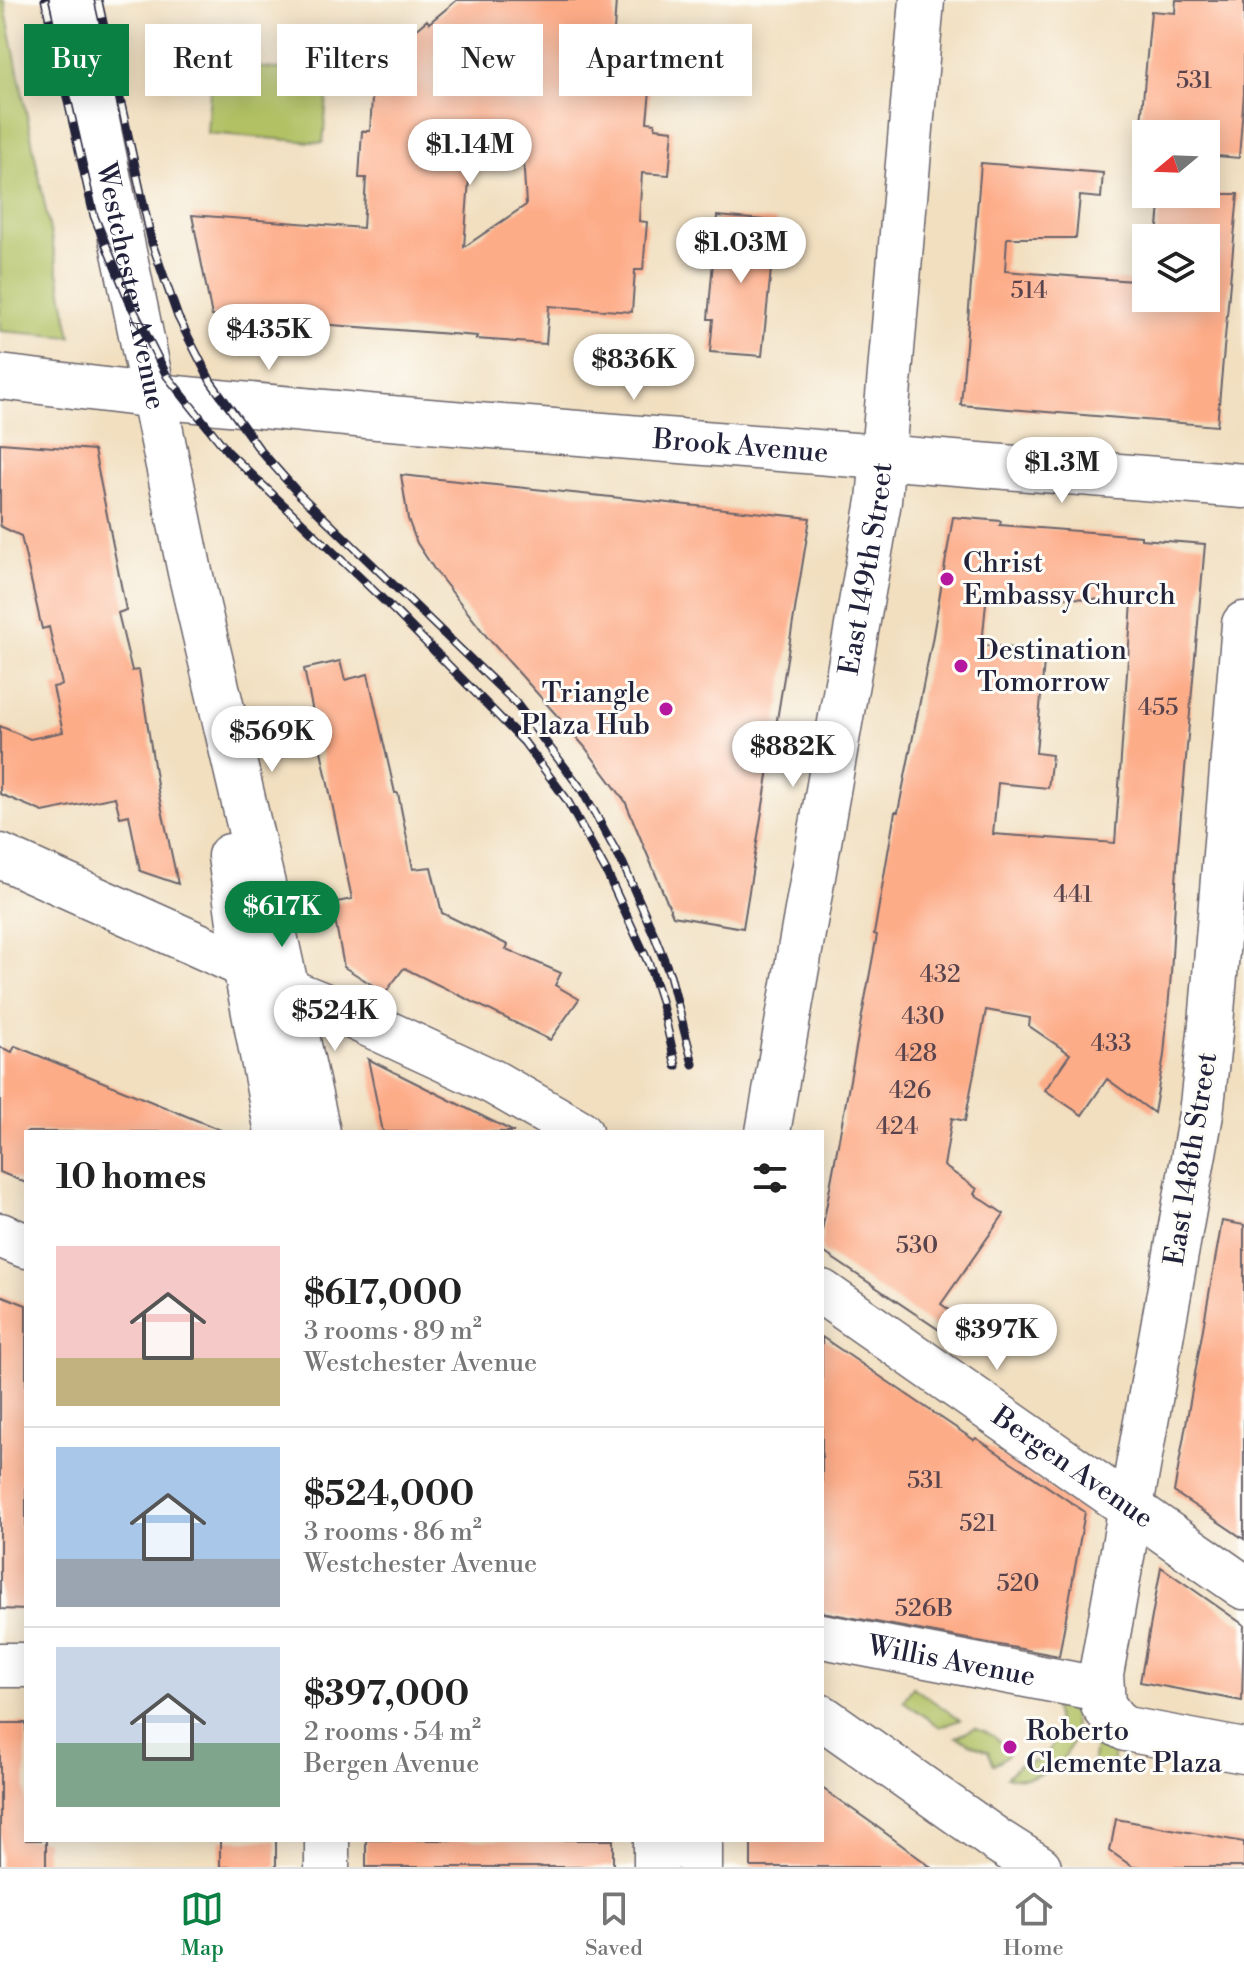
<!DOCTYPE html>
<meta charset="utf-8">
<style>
body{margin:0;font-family:"Libre Bodoni",serif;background:#f2f2f2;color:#222;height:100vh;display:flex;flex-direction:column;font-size:30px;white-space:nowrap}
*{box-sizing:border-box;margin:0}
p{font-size:26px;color:#767676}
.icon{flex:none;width:44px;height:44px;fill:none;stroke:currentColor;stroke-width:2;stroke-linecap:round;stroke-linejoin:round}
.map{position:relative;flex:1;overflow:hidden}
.sheet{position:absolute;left:24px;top:1130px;width:800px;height:712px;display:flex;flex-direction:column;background:#fff;border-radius:0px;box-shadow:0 4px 20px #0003}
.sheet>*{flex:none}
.hud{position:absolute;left:24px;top:24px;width:800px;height:72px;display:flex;gap:16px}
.needle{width:52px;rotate:251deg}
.buttons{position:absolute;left:1132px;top:120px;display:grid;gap:16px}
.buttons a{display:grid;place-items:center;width:88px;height:88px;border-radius:0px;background:#fff;box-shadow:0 4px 20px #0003;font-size:40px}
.price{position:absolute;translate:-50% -68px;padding:0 18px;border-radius:28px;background:#fff;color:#222;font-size:26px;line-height:52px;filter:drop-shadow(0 2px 4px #0008)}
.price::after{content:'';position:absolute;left:50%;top:48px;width:24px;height:18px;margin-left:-12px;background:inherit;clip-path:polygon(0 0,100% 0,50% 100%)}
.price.selected{background:#0b8043;color:#fff}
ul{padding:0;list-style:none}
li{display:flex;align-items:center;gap:24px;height:200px;padding:0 32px}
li+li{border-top:2px solid #e0e0e0}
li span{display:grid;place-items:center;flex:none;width:224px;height:160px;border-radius:0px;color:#555}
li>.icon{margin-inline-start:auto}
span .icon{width:96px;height:96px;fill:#fffc;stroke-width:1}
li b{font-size:34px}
h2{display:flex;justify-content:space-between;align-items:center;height:96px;padding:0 32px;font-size:34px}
.pill{padding:0 28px;border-radius:0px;background:#fff;box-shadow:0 4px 20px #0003;font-size:28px;line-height:72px}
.pill.selected{background:#0b8043;color:#fff}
.tab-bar{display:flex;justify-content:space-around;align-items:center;height:112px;border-top:2px solid #e0e0e0;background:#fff;font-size:22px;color:#767676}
.tab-bar a{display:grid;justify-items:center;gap:4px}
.tab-bar .selected{color:#0b8043}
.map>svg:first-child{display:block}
</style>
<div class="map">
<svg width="1244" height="1867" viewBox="0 0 1244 1867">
<rect width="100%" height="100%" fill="#fdfcf7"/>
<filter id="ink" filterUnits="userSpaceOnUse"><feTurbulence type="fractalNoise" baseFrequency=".0125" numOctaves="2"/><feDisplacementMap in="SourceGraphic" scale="16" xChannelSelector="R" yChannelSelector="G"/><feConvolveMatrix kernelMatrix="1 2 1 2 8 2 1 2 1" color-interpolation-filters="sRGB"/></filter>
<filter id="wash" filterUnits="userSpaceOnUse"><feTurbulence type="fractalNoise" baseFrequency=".006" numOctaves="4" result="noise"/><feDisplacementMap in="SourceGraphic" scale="32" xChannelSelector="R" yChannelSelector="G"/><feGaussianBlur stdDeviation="1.8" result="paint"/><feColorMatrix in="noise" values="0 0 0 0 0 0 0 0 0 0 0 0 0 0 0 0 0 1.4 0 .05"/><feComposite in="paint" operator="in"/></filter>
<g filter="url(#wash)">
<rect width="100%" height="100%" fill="#f1dfc0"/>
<path fill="#b1c164" stroke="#6a7250" stroke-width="2" d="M0,0h4l67,337 -71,-6z
M212,63l117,11 -6,69 -116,-10z
M913,1687l47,33 -20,7 -37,-26z
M1052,1699l18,9c17,42 -23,78 -64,69l14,-13 17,-3 13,-12 9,-16z
M1098,1722l17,18 -3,28 -21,5z
M975,1728c15,6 27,10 33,27l-14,10 -6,-14 -32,-14z"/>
<g id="blocks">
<path fill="#fdac88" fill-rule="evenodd" d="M457,0h159l-5,77 40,3 -4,42 8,1v5l18,2 -4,45 -27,-2 -3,48 8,1 -4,48h-8l-3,42 -83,-6 -3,38 -70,-5 1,-3 -265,-20 -20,-101 171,13 3,-50h-7l3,-47h8l3,-48 -19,-1 73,-62 2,3zM522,137l4,68 -62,42 6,-81z
M1176,0h68v93l-5,65 -33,-3v-21h-66l11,-123 24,2z
M981,163l122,10 -2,25 -21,-2 -4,42h-69l-2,33 141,11v16l60,2v-62h-49l4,-44h77l-21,232 -256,-21z
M717,216l59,5 -14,135 -52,-4 3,-33h-5z
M0,443l94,7 32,160 -8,3 14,58 7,-1 19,121 20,93 -38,-13 -11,-56 -9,2 -5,-20 -72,15 -43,-18v-68l30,13 33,-7 -10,-45 9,-2 -13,-58 -7,2 -21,-93 -21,-10z
M401,475l409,43 -67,410 -70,-12 -48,-115 -41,-55 -97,-109 -53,-68 -17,-26 -9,-24z
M953,517l48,4 -1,4 141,11v3l64,5 -27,304 -7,126 -7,81 -10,58 -47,-34 -25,36 -37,-25 25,-36 -41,-28 1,-8 -44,-8 -21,111 -13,-3 -8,48 33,23 -3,5 30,20 -63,90 43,31 -12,17 -150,-101v-21l55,-295 -3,-1 21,-122h3l34,-171zM987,592l145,10 -17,241 -122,-9 5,-51 50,5 4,-33 -16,-2 9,-102 -63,-6z
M340,661l5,19 23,-6 27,119h3l15,76 18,-2 11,46 66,32 -2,4 55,24 -6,12 24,14 -29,41 -146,-72 -19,25 -41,-26 -12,-64 20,-4 -48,-230z
M15,1046l208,85v1h-197v51l-26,-11v-125l12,5z
M368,1059l146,73h-131z
M1222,1221l22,4v314l-70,-47z
M0,1295l26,10v305l-26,-1z
M822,1337l152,103 2,-2 109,74 -26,144 -237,-44z
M1161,1567l83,58 -2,76 -102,-19z
M0,1723h26v117h20v27h-46z
M822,1788l50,35 59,44h-180v-27h71z
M1116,1819l128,23v25h-111l-23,-16z
M220,1840h56v27h-56z
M366,1840h247v27h-247z"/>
</g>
</g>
<g filter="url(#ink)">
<use href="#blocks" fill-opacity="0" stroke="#6a646a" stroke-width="2"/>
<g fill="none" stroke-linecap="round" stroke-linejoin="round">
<defs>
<g id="minor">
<path id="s1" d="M0,377l155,19 223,21 866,69"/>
<path d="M1244,624l-33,400 -10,90 -100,560 2,31 14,19 9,5 118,22"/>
<path d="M0,856l245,110"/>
<path id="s2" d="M822,1636l261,50"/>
<path d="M327,1840v27"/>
</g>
<g id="major">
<path id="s3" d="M72,0l118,572 86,368 42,192"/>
<path d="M230,856l15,110 32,166"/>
<path d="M268,979l18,11 60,24 147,68 87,50"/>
<path id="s4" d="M768,1132l111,-631 43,-501"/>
<path d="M0,1235l26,11"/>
<path id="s5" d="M822,1292l422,295"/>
<path d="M0,1665h26"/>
<path d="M822,1717l176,124 41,26"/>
<path d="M656,1840v27"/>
<path d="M700,1867v-27"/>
</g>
</defs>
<use href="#minor" stroke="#6a646a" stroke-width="47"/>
<use href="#major" stroke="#6a646a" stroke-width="47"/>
<use href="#minor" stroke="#fff" stroke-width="44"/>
<use href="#major" stroke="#fff" stroke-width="44"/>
<defs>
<path id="rail" d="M45,0l49,216 36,87 37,73 61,76 169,161 127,129 43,58 40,73 42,91 12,37 15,65
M98,0l54,243 26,74 33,65 49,68 38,43 217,209 67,88 41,74 32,73 15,38 23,89"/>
</defs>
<use href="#rail" stroke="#22223b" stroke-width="9"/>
<use href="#rail" stroke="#fdfcf7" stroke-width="6" stroke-dasharray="18" stroke-linecap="butt"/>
</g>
</g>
<g fill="#b5179e" stroke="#fdfcf7" stroke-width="3">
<circle cx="947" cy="579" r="8"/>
<circle cx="961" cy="666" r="8"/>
<circle cx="666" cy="709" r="8"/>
<circle cx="1010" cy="1747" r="8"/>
</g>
<g text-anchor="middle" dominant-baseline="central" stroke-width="6" stroke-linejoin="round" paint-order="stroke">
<g font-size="24" fill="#59444e">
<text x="1194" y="81">531</text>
<text x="1029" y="291">514</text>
<text x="1158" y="708">455</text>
<text x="1073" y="895">441</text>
<text x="940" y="975">432</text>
<text x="923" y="1017">430</text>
<text x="1111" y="1044">433</text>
<text x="916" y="1054">428</text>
<text x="910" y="1091">426</text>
<text x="897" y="1127">424</text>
<text x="917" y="1246">530</text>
<text x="925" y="1481">531</text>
<text x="978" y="1524">521</text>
<text x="1018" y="1584">520</text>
<text x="924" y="1609">526B</text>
</g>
<g font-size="28" fill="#22223b" stroke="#fdfcf7">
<text stroke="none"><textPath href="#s3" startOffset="292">Westchester Avenue</textPath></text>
<text stroke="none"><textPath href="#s1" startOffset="744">Brook Avenue</textPath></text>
<text stroke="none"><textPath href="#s4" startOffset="572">East 149th Street</textPath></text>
<text transform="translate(1191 1159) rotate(-81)">East 148th Street</text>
<text stroke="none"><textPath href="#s5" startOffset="306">Bergen Avenue</textPath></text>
<text stroke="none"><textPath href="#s2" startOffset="132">Willis Avenue</textPath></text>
</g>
<g font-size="28" fill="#22223b" stroke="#fdfcf7" text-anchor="start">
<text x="963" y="563">Christ<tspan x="963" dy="32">Embassy Church</tspan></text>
<text x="977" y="650">Destination<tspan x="977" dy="32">Tomorrow</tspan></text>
<text x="650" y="693" text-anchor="end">Triangle<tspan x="650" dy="32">Plaza Hub</tspan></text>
<text x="1026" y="1731">Roberto<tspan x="1026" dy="32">Clemente Plaza</tspan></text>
</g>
</g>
</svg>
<div class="buttons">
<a><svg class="needle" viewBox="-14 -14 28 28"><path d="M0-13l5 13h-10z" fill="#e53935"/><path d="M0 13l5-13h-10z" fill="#767676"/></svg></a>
<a><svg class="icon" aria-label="layers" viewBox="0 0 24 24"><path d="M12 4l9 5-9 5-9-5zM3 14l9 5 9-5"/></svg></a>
</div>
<b class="price" style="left:470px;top:187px">$1.14M</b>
<b class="price" style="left:741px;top:285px">$1.03M</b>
<b class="price" style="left:269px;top:372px">$435K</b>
<b class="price" style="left:634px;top:402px">$836K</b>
<b class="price" style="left:1062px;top:505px">$1.3M</b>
<b class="price" style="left:272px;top:774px">$569K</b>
<b class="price" style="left:793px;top:789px">$882K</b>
<b class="price selected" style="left:282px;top:949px">$617K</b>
<b class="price" style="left:335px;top:1053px">$524K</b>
<b class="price" style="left:997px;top:1372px">$397K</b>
<div class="hud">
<a class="pill selected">Buy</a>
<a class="pill">Rent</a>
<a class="pill">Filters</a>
<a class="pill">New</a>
<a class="pill">Apartment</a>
</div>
<section class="sheet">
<h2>10 homes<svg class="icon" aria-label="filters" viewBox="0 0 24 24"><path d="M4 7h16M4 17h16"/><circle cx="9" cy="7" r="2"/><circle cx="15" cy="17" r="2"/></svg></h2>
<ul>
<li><span style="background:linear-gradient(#f6c9c9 70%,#c2b280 0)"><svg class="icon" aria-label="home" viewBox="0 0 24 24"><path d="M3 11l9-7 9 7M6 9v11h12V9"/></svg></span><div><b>$617,000</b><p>3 rooms · 89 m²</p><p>Westchester Avenue</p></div></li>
<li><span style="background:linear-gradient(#a9c7e8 70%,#9aa5b1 0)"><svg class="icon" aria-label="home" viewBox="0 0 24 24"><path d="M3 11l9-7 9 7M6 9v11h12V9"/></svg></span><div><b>$524,000</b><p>3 rooms · 86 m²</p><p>Westchester Avenue</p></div></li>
<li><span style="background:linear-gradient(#c9d6e8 60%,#7fa58c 0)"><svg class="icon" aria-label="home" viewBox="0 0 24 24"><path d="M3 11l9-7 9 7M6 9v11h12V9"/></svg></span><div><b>$397,000</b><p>2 rooms · 54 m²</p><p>Bergen Avenue</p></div></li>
</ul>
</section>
</div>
<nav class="tab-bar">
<a class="selected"><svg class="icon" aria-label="map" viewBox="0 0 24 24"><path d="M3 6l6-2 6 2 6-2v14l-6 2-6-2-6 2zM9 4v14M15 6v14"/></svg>Map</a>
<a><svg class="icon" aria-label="saved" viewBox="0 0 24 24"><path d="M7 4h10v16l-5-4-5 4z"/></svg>Saved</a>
<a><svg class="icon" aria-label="home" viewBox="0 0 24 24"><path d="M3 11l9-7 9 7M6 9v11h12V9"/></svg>Home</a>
</nav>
